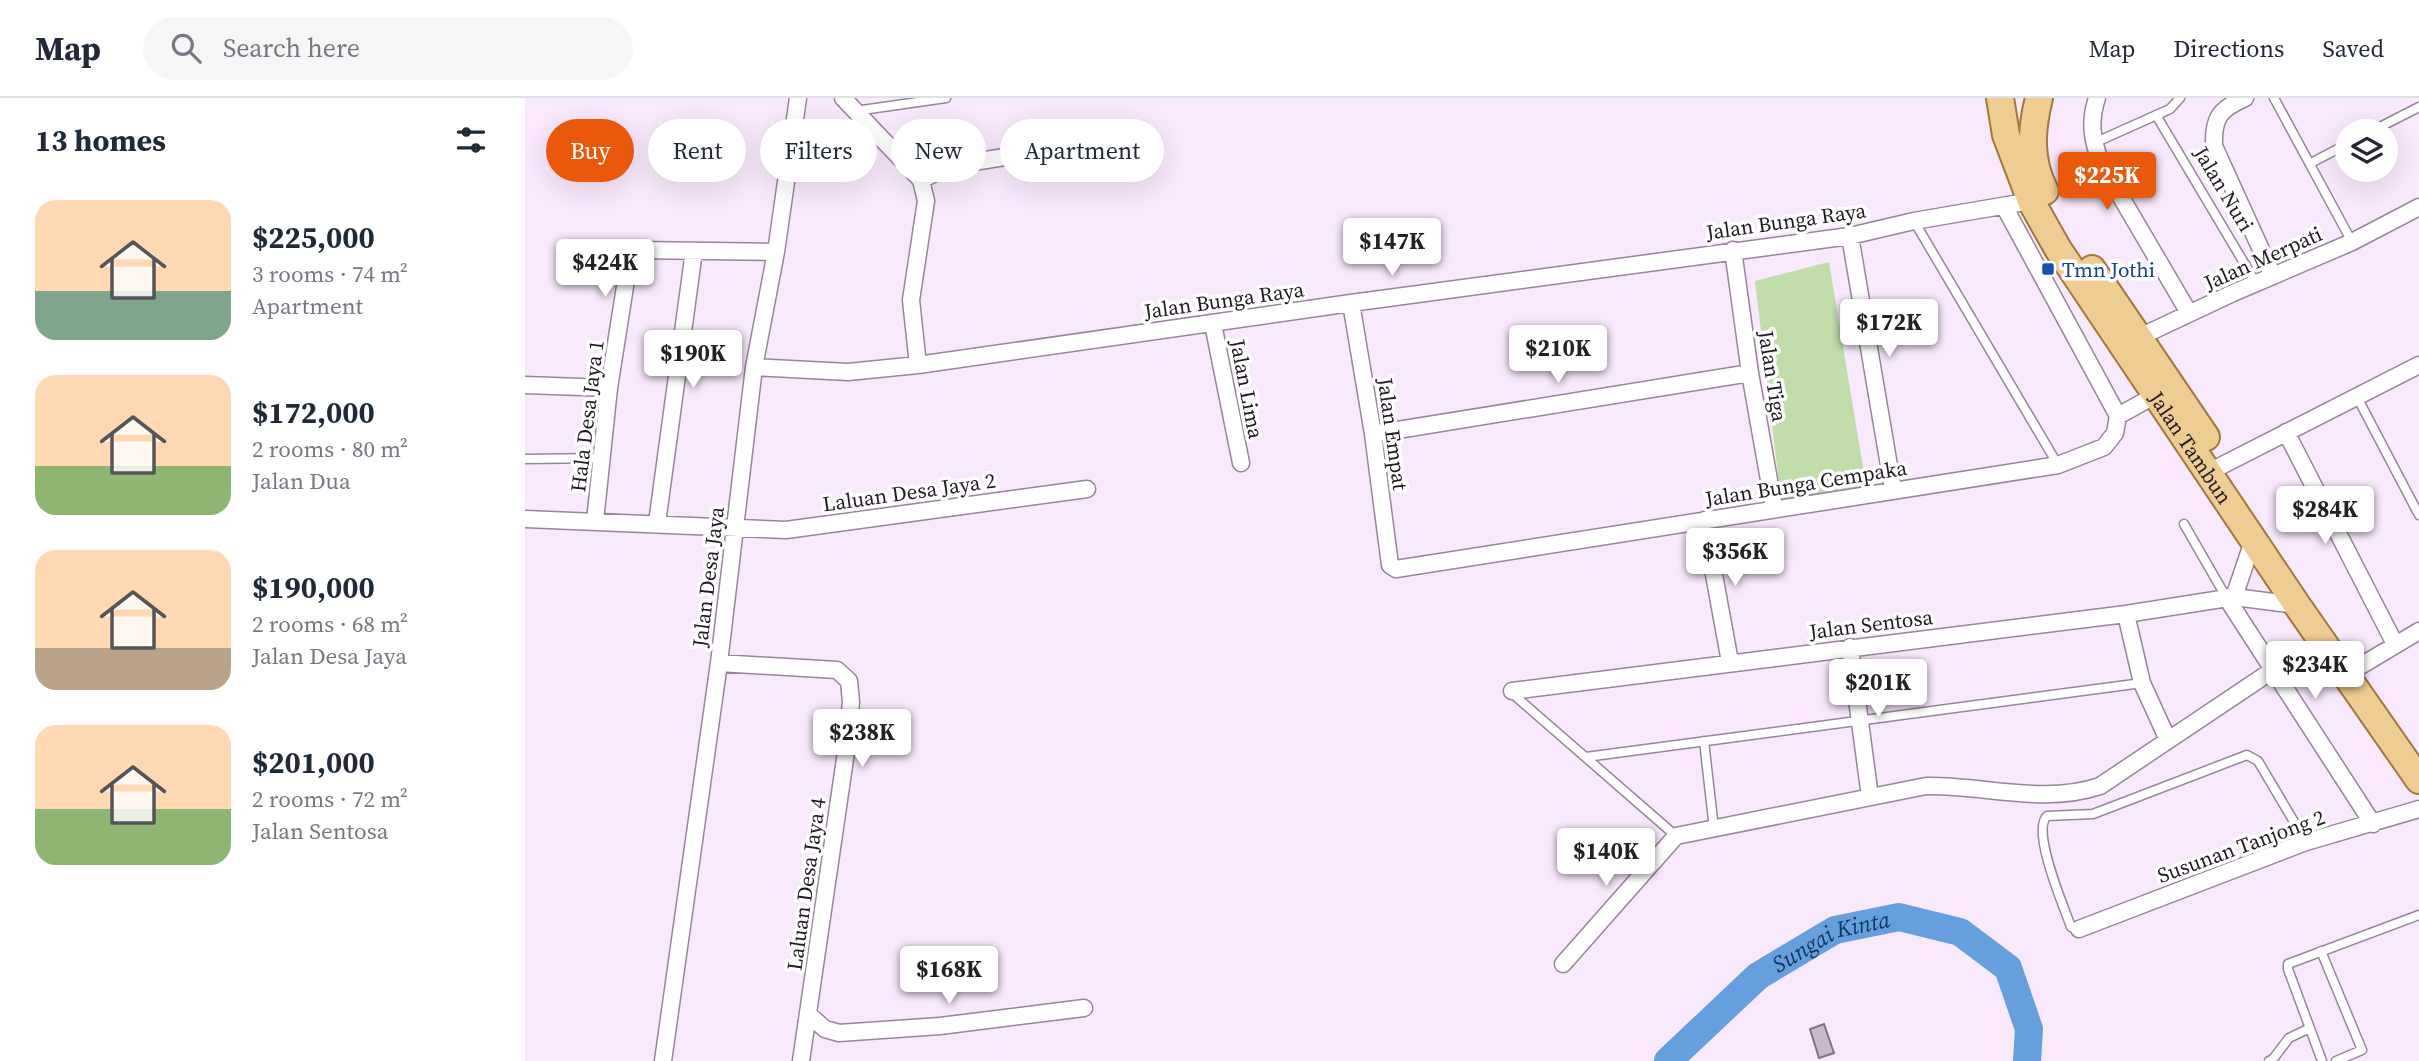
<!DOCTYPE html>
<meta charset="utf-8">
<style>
body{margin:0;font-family:"Source Serif 4",serif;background:#f6f6f7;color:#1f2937;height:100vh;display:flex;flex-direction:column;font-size:26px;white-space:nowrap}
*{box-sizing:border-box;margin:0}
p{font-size:23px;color:#747a83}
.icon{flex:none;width:38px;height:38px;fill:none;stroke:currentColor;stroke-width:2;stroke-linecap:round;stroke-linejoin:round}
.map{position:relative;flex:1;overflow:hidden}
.side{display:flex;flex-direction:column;background:#fff;width:525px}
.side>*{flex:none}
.guide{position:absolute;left:21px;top:21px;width:665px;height:63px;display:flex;gap:14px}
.controls{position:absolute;left:1810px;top:21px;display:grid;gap:14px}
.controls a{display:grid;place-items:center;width:63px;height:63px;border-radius:50%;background:#fff;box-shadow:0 7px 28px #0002;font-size:35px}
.price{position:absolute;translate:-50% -60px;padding:0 16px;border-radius:7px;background:#fff;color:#222;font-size:23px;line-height:46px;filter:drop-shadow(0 2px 4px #0008)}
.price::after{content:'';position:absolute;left:50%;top:42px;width:21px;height:16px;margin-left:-10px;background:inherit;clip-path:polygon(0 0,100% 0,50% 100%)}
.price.selected{background:#ea580c;color:#fff}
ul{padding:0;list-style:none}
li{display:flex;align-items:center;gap:21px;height:175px;padding:0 35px}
li span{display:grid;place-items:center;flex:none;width:196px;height:140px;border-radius:21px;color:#555}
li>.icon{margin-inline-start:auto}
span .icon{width:84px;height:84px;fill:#fffc;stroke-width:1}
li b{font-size:30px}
h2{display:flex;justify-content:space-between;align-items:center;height:84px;padding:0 35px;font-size:30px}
.tag{padding:0 24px;border-radius:32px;background:#fff;box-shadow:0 7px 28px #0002;font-size:24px;line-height:63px}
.tag.selected{background:#ea580c;color:#fff}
header{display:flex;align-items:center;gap:42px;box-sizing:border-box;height:98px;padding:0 35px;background:#fff;border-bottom:2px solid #e0e1e3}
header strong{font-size:33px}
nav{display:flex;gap:38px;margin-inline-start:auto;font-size:24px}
.search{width:490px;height:63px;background:#f6f6f7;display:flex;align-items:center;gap:18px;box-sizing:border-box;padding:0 24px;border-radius:38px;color:#747a83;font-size:26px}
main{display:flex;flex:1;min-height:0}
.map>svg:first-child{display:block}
</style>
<header>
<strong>Map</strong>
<div class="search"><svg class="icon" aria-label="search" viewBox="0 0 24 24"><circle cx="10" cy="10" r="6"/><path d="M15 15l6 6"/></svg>Search here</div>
<nav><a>Map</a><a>Directions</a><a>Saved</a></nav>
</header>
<main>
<section class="side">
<h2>13 homes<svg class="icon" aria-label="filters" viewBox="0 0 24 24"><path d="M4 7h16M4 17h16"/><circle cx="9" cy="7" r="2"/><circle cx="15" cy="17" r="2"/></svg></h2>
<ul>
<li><span style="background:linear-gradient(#ffd9b3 65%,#7fa58c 0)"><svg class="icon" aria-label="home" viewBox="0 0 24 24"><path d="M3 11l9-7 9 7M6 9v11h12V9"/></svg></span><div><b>$225,000</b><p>3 rooms · 74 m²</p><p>Apartment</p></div></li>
<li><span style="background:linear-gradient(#ffd9b3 65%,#8fb573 0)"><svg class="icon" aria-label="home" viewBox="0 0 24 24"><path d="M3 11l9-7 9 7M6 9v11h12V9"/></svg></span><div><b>$172,000</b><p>2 rooms · 80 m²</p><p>Jalan Dua</p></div></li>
<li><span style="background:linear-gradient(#ffd9b3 70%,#b9a48a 0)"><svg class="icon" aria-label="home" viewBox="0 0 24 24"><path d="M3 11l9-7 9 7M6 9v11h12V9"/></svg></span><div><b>$190,000</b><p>2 rooms · 68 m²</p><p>Jalan Desa Jaya</p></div></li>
<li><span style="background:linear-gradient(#ffd9b3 60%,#8fb573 0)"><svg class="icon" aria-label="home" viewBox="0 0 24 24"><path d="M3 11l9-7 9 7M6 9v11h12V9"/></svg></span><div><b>$201,000</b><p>2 rooms · 72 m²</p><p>Jalan Sentosa</p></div></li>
</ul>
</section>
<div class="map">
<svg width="1894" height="963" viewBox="0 0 1894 963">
<rect width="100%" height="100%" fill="#f9e9fc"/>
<path fill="#c0ddaa" d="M1304,164l37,223 -85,14 -26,-218z"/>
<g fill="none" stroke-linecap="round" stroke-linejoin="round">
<path stroke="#669fdd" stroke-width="28" id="s1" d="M1143,963l90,-85 77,-46 64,-13 61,15 48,36 21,61 -2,32"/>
</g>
<path fill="#cbb8cf" stroke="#837186" stroke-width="2" d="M1299,926l10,29 -15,5 -9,-29z"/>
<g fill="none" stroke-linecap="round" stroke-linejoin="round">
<defs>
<path id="service" d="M1749,0l78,144
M330,13l91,-13
M1631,17l100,168
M1847,33l47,-24
M1569,45l76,-34 10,-11
M1786,65l36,-19
M1389,123l144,244
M1832,299l62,118
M0,361l77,-1
M1659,426l42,73
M987,593l2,4 162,141
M1179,643l10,88
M1061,659l556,-74
M1554,831l-8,-2c-7,-20 -40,-96 -24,-111l46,-2 154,-59 11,6 48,81
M1796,853l41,99 -26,11
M1744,963l4,-2 16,-21 21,-10
M1797,963l-34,-92v-5l131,-49"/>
<path id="minor" d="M318,0l78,82 5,21 -15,99 7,65
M1572,0c-8,24 -5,42 4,65l88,150
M1720,0c-25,11 -32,19 -31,48l59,130
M396,82l28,-14 68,-11
M1479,108l114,210 43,-24
M1325,138l43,253
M1208,152l17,123 24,135
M826,205l22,131 17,131 6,4 662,-104 46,-18 11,-14 3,-17
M688,226l28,139
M1606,243l102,-48 119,-51 67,-35
M229,269l94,5 70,-7 433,-62 499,-67 64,-15 117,-20
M0,287l84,3
M1761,334l109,212
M848,336l377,-61
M1684,374l210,-107
M0,421l261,11 301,-41
M1179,422l26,142
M70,423l14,-133 21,-133 6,-5 140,2
M132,425l37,-272
M1701,499l147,227
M1709,499l20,-59
M1601,516l16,69 26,57
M1325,549l20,150
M194,565l118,7 12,11 2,21 -5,50 -45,309
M1822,576l72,-43
M987,593l614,-77 108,-17 63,8
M1554,831l227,-87 113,-33
M1038,866l113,-128 250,-50c58,-1 118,19 174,0l173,-116
M283,916l17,15 14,4 101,-7 144,-18
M138,963l56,-398 35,-296 22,-115 22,-154"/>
<g id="primary">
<path id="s2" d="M1475,0l6,37 25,66 27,48 239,356 122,175"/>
<path d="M1514,0c-8,32 -10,63 6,93"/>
<path d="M1567,171l114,168"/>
</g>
</defs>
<use href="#service" stroke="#98859b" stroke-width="11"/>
<use href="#minor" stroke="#98859b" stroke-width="19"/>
<use href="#primary" stroke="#a1783c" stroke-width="30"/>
<use href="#service" stroke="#fff" stroke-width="8"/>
<use href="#minor" stroke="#fff" stroke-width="16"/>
<use href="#primary" stroke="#efcd92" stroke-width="26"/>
</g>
<rect fill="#1a4fb4" stroke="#fff" stroke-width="2.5" x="1516" y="164" width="14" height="14" rx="3.5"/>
<g text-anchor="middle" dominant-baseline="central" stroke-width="7" stroke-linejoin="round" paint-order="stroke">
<g font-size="21" fill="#221a23" stroke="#fff">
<text transform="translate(1699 91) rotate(59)">Jalan Nuri</text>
<text transform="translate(1261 123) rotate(-8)">Jalan Bunga Raya</text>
<text transform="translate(1738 160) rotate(-24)">Jalan Merpati</text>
<text transform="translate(699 202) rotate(-8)">Jalan Bunga Raya</text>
<text transform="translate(1248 278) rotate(81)">Jalan Tiga</text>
<text transform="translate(722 291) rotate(79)">Jalan Lima</text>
<text transform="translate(62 318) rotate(-83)">Hala Desa Jaya 1</text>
<text transform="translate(868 336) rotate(82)">Jalan Empat</text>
<text stroke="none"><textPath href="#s2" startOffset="402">Jalan Tambun</textPath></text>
<text transform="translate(1281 385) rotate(-9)">Jalan Bunga Cempaka</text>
<text transform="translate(384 394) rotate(-8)">Laluan Desa Jaya 2</text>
<text transform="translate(183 479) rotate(-83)">Jalan Desa Jaya</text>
<text transform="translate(1346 526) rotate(-7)">Jalan Sentosa</text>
<text transform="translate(1716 748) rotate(-20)">Susunan Tanjong 2</text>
<text transform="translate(281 786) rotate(-82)">Laluan Desa Jaya 4</text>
</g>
<g font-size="21" fill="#164399" stroke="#fff" text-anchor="start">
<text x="1537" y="171">Tmn Jothi</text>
</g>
<g font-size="23" font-style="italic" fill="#0d365e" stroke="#fff">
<text stroke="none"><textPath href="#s1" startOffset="206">Sungai Kinta</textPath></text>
</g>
</g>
</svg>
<div class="controls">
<a><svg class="icon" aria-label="layers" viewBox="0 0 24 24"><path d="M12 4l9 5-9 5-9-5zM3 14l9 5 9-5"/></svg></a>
</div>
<b class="price selected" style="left:1582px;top:114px">$225K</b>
<b class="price" style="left:867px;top:180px">$147K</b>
<b class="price" style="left:80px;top:201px">$424K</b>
<b class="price" style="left:1364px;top:261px">$172K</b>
<b class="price" style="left:1033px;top:287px">$210K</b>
<b class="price" style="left:168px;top:292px">$190K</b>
<b class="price" style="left:1800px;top:448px">$284K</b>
<b class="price" style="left:1210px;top:490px">$356K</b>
<b class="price" style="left:1790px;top:603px">$234K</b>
<b class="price" style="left:1353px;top:621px">$201K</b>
<b class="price" style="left:337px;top:671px">$238K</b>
<b class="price" style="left:1081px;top:790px">$140K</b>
<b class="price" style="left:424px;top:908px">$168K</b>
<div class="guide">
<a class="tag selected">Buy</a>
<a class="tag">Rent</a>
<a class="tag">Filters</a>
<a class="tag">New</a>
<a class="tag">Apartment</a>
</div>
</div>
</main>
